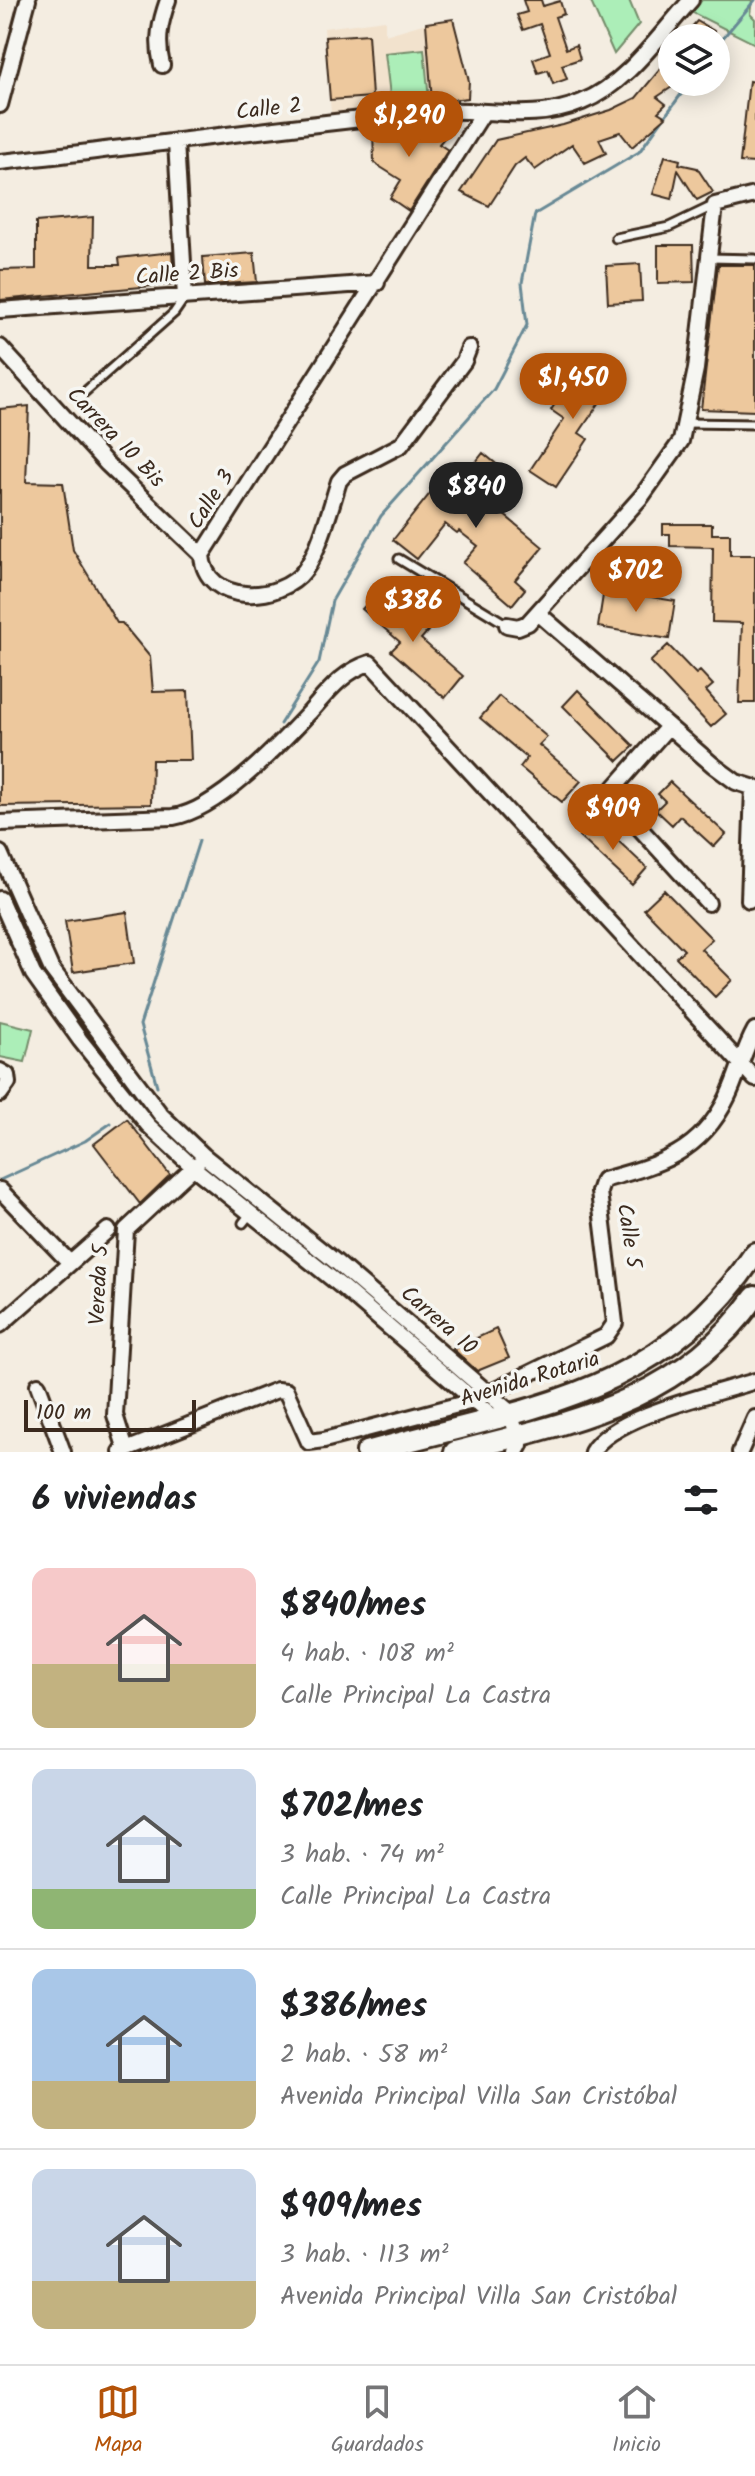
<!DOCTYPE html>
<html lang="es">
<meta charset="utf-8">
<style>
body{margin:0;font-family:Kalam,sans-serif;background:#f2f2f2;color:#202124;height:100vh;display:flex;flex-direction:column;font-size:30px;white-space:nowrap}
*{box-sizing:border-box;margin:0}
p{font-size:26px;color:#757577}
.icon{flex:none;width:44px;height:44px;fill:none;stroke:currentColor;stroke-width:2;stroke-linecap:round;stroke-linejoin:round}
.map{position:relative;height:1452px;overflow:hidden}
.drawer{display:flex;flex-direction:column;background:#fff;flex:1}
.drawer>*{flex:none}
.controls{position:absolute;left:658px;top:24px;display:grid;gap:16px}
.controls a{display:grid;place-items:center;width:72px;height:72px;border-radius:50%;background:#fff;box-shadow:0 4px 20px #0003;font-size:40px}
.scale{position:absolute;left:24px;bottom:20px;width:172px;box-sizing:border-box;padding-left:8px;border:4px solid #3b2a1e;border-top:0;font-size:22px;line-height:28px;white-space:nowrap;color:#3b2a1e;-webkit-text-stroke:6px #f6f6f2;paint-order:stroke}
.price{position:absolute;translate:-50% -68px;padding:0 18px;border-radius:28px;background:#b45309;color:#fff;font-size:26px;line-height:52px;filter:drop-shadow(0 2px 4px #0008)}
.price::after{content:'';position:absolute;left:50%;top:48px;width:24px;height:18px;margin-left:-12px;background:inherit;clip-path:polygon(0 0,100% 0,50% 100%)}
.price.current{background:#222;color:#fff}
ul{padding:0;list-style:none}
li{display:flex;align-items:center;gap:24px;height:200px;padding:0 32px}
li+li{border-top:2px solid #e0e0e0}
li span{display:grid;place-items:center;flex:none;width:224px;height:160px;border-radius:16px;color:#555}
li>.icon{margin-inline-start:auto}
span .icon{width:96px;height:96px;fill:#fffc;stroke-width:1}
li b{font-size:34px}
h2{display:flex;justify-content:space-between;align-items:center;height:96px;padding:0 32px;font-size:34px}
.tabs{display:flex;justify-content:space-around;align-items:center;height:112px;border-top:2px solid #e0e0e0;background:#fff;font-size:22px;color:#757577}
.tabs a{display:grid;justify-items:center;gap:4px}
.tabs .current{color:#b45309}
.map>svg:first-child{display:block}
</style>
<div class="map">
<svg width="755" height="1452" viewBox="0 0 755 1452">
<rect width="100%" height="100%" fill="#f4ede1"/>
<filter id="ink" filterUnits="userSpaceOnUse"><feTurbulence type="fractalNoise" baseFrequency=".0125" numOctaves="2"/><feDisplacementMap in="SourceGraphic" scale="16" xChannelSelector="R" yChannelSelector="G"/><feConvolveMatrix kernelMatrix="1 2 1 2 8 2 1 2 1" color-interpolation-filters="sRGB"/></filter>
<g filter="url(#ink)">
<path fill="#f2e2cd" d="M385,20v15l41,-12 6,80 -101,10 -7,-85z"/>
<path fill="#aceeb8" stroke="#748c6b" stroke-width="2" d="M590,0h39l10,24 -25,30z
M702,0h50l-2,14 5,5v25l-64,-32z
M424,49l5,51 -38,4 -6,-51z
M0,1021l33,8 -8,33 -25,-5z"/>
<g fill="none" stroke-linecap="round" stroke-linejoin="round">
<path stroke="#678995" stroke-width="3" d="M716,46l39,-46
M280,724l39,-62 13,-61 49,-85 113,-127 33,-64 -5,-42 13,-69 104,-62 51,-70
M157,1086l-17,-61 59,-184
M0,1180l85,-39 26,-18"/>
</g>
<path fill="#edc89d" stroke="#3b2a1e" stroke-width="2" d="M523,0h18l2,6 17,-5 4,13 -9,3 11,32 10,-4 4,14 -18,6 5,14 -14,5 -5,-14 -10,3 -5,-14 17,-6 -10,-29 -17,6 -6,-15 10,-3z
M453,19l16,62 -1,17 -36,4 -6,-79z
M697,21l17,10 -2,7h-30z
M368,34l4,63 -42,3 -5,-63z
M672,55v32l-15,10 9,7 -8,8 8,5 -34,30 -12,-15 -21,7 7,14 -21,10 -13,-19 -37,26 -10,-12 -10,8 -26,40 -28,-14 35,-52 67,-15 48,-15 25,-12z
M749,81l6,1v81l-15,-1z
M434,126l11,11 -6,7 9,6 -39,61 -19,-13 11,-18 -27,-17 -1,-33z
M665,156l15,4 -1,4 18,4 16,24 -16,8 -19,-30 -6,29 -19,-5z
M93,217l-1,48h28l-1,-7 53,-6 2,32 -174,16v-30l36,-1v-47z
M658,245h35l1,37 -36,1z
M254,253l3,29 -52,3 -2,-28z
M640,264l2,37 -34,2 -2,-37z
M718,265h37v146l-54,-2z
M585,358l31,20 -37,55 9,6 -32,48 -26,-17 34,-51 -13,-9z
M29,406l-3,76 37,1 10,67 44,73h5l28,34 3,35 35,-1 3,69h-39l-1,44 -151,2v-397z
M483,453l23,19 -21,27 58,48 -28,33 10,9 -13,16 -49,-42 15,-17 -19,-15 -2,2 -12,-9 -28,35 -24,-19 39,-49 13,10z
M663,524h49v10h18v21h25v148h-16l3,-80 -30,-1 1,-75 -43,-1v-12h-7z
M604,589l71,12 -6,38 -71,-12z
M380,590l48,41 -7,8 42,37 -18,22 -54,-47 9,-9 -38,-33z
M668,645l28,29 4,-3 13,14 -7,6 20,23 -15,13 -61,-65z
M578,690l56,56 -16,15 -55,-55z
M499,696l48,41 -8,8 42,36 -19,21 -42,-35 7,-9 -47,-40z
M670,782l56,52 -12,13 -34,-31 -8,9 -16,-15 9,-9 -7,-7z
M595,819l52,49 -15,17 -53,-49z
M664,890l48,49 -11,10 31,31 -17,17 -39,-40 8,-7 -40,-41z
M127,912l7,51 -61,9 -8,-51z
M127,1119l43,56 -30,29 -46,-60z
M496,1329l13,29 -32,13 -24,-22z"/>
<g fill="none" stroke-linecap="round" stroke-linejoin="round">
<defs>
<path id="service" d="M616,238l53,-11 46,-22
M709,258l46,1
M79,397l95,-84 11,-16
M686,423l69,1
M399,559l107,65
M243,1223l8,-10"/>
<path id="minor" d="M162,65c-6,-25 -2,-42 6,-65
M0,105l28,-105
M176,142l9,155
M0,162c142,-15 284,-36 427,-50 53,-6 103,12 155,-10 45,-18 77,-67 109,-102
M0,310l377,-27
M0,347l107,117 95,91
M469,348l-5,13 -63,84 -56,29 -6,7c-8,25 -19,68 -34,89 -25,34 -100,35 -103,-15l281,-442
M538,613l175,152 23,17 19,6
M507,625l11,2 10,-4 114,-127 39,-55 15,-72 19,-164 40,-10
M667,728l-52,59 -3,11 96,105
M0,823l173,-6c45,-7 105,-71 136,-104 18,-20 34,-42 61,-50l385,416
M0,853l51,115 110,147 43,41 132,106 174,150 10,33 -4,7
M0,899l33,75 47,66 68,85 46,43 147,118 157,135
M749,900l4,-112
M0,1071l7,4 1,8 -8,11
M0,1190l70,73
M0,1325l108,-95
M38,1385l25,67
M126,1450l-11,-35 11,-185 71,-66
M121,1452l156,-62 9,1 23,51 15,-2 149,-39 133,-65 9,-13 -16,-131 4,-12c54,-15 97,-26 124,-82 11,-22 16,-47 28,-68
M592,1452c20,-36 123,-58 163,-71
M740,1452l15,-34"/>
<path id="secondary" d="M367,1452c153,-43 294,-55 388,-199
M455,1452c117,-30 225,-50 300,-155"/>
</defs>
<use href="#service" stroke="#3b2a1e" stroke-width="13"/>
<use href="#minor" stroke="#3b2a1e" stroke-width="20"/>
<use href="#secondary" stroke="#3b2a1e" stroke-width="26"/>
<use href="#service" stroke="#f6f6f2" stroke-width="7"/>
<use href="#minor" stroke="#f6f6f2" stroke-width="14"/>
<use href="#secondary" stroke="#f6f6f2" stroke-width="20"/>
</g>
</g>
<g text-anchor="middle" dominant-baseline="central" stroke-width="7" stroke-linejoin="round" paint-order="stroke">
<g font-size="22" fill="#3b2a1e" stroke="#f6f6f2">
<text transform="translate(269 110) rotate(-6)">Calle 2</text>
<text transform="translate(187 275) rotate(-4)">Calle 2 Bis</text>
<text transform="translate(115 438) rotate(46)">Carrera 10 Bis</text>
<text transform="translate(212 500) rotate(-57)">Calle 3</text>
<text transform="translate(628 1236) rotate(81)">Calle 5</text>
<text transform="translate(100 1285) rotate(-87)">Vereda 5</text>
<text transform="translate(438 1321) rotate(41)">Carrera 10</text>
<text transform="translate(530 1380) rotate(-17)">Avenida Rotaria</text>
</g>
</g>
</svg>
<div class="controls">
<a><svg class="icon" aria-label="layers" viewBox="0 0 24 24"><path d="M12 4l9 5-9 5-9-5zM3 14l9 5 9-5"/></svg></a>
</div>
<div class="scale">100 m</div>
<b class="price" style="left:409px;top:159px">$1,290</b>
<b class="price" style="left:573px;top:421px">$1,450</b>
<b class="price current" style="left:476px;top:530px">$840</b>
<b class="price" style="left:636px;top:614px">$702</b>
<b class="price" style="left:413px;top:644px">$386</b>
<b class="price" style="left:613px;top:852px">$909</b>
</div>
<section class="drawer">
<h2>6 viviendas<svg class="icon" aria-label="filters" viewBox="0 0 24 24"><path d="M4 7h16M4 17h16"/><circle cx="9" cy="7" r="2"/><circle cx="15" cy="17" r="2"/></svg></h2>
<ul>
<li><span style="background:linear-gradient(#f6c9c9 60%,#c2b280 0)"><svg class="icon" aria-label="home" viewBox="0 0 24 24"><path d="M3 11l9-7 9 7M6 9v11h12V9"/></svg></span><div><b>$840/mes</b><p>4 hab. · 108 m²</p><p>Calle Principal La Castra</p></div></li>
<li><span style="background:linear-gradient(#c9d6e8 75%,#8fb573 0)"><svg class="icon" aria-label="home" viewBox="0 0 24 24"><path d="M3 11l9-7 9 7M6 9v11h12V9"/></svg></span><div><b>$702/mes</b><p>3 hab. · 74 m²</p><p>Calle Principal La Castra</p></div></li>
<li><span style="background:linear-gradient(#a9c7e8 70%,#c2b280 0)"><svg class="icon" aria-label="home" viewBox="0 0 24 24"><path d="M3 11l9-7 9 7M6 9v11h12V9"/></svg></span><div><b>$386/mes</b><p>2 hab. · 58 m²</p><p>Avenida Principal Villa San Cristóbal</p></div></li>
<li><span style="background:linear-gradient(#c9d6e8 70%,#c2b280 0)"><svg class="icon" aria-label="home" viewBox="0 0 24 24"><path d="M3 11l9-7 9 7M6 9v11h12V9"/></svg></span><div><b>$909/mes</b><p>3 hab. · 113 m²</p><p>Avenida Principal Villa San Cristóbal</p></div></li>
</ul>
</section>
<nav class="tabs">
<a class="current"><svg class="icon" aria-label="map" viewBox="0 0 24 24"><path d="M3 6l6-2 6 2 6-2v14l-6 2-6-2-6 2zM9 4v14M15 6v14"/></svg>Mapa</a>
<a><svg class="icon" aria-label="saved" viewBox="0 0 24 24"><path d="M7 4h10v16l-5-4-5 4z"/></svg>Guardados</a>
<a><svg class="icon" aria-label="home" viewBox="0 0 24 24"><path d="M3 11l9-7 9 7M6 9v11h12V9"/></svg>Inicio</a>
</nav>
